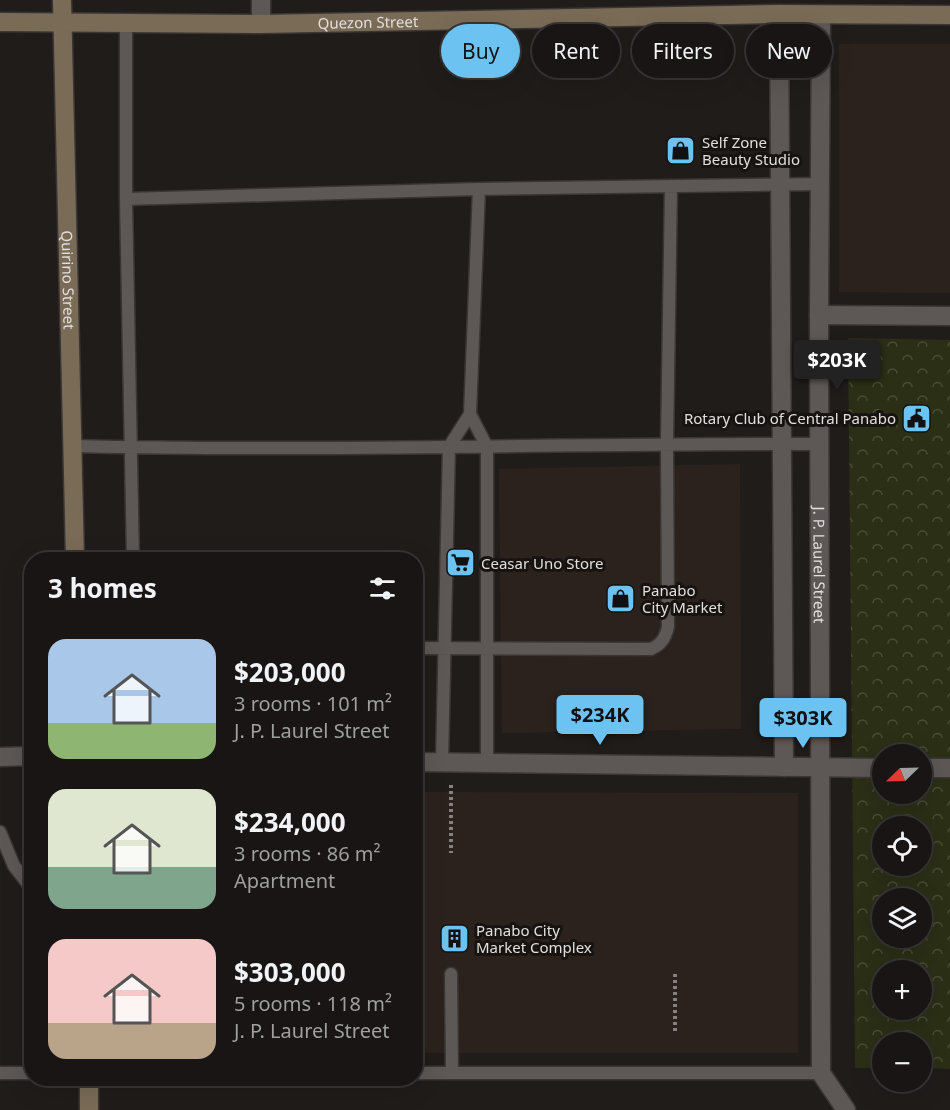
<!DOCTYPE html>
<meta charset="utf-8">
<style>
body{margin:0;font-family:"Noto Sans",sans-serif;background:#211e1d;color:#f1f3f6;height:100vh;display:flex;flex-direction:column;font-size:22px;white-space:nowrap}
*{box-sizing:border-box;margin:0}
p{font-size:20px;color:#9f9fa0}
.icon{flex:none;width:33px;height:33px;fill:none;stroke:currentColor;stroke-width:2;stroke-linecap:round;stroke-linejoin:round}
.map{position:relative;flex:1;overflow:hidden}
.panel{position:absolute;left:24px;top:552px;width:399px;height:534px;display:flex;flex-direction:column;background:#181514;border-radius:24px;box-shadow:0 6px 24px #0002,0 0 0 2px #363434}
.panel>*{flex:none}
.guide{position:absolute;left:441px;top:24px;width:418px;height:54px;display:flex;gap:12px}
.needle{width:39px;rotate:247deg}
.controls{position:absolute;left:872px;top:744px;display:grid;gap:12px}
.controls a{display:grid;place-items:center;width:60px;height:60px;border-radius:50%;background:#181514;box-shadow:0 6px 24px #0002,0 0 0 2px #363434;font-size:30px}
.price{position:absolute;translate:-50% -51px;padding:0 14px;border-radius:6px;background:#6cc3f2;color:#111;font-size:20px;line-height:39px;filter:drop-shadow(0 2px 3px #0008)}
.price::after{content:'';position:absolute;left:50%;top:36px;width:18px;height:14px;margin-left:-9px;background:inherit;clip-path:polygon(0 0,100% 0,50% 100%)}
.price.selected{background:#222;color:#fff}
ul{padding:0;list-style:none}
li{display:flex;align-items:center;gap:18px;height:150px;padding:0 24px}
li span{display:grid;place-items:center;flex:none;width:168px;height:120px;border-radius:18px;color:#555}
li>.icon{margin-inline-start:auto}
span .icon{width:72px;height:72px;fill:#fffc;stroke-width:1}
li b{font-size:26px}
h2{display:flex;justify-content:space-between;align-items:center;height:72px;padding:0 24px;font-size:26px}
.chip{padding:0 21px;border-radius:27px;background:#181514;box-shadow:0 6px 24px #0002,0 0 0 2px #363434;font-size:21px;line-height:54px}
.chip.selected{background:#6cc3f2;color:#111}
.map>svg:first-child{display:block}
</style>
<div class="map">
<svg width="950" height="1110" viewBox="0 0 950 1110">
<defs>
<pattern id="park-crowns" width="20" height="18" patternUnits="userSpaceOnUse" patternTransform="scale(1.5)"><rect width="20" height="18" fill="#2b2f16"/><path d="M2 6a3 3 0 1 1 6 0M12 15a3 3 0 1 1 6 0" fill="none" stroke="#494d37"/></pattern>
</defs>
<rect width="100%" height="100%" fill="#201c1a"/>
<path fill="#2c221d" d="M839,44h111v249l-111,-1z
M740,464l1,265 -239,4 -3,-264z
M416,792l382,1v260h-382z"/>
<path fill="url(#park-crowns)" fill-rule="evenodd" d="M848,338l102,2v729l-29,-1v-26h-39v26h-27zM882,754h39v40h-39zM882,826h39v40h-39zM882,898h39v40h-39zM882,970h39v40h-39z"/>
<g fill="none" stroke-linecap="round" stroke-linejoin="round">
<defs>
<path id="lane" d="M126,23v176l7,361
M479,189l-9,225 17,33v316
M126,199l353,-10 341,-5
M73,446c249,6 497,-3 746,-2
M416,648l235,1c11,-5 14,-11 17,-22l-1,-184 4,-257
M442,762l7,-315 21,-33
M0,832l14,34 18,23
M451,974l1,99
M0,1073h32
M416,1073h405"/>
<g id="street">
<path d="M779,14l5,753"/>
<path id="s1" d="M821,15l-2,300 2,758 25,37"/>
<path d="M261,24v-24"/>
<path d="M819,315l131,1"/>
<path d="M0,757l32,-1"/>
<path d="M416,762l466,6"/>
<path d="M921,768h29"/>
</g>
<g id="secondary">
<path id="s2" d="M62,0l13,560"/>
<path id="s3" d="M0,22l261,2 518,-10 171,1"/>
<path d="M89,1078v32"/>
</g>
</defs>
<use href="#lane" stroke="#393635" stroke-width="15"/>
<use href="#street" stroke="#393635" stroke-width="21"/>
<use href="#secondary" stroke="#393635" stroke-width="21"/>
<path stroke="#84807f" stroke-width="4" stroke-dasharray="3 3" stroke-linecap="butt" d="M451,785v68
M675,974v60"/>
<use href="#lane" stroke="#5d5856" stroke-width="12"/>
<use href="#street" stroke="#5d5856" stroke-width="18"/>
<use href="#secondary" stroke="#796b56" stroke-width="18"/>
</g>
<defs>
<symbol id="shop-square" viewBox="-11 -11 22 22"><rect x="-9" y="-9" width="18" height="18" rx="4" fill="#6cc3f2" stroke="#171311"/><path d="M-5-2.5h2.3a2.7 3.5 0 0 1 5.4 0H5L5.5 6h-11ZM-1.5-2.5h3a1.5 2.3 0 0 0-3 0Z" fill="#111"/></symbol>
<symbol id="civic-square" viewBox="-11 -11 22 22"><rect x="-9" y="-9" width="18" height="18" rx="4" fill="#6cc3f2" stroke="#171311"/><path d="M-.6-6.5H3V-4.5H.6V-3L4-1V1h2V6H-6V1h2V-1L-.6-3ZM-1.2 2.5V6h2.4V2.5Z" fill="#111"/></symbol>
<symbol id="supermarket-square" viewBox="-11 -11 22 22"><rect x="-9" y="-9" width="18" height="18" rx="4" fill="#6cc3f2" stroke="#171311"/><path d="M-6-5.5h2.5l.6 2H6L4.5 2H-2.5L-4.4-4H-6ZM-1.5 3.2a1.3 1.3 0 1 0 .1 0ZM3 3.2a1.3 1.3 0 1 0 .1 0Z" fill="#111"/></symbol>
<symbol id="building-square" viewBox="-11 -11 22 22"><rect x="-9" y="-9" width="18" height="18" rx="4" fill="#6cc3f2" stroke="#171311"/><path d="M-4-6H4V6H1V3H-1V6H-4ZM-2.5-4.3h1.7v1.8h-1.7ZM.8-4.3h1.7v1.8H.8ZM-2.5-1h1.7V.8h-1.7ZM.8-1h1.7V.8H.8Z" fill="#111"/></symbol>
</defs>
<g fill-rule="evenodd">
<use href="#shop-square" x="664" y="134" width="33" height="33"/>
<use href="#civic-square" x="900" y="402" width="33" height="33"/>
<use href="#supermarket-square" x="444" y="546" width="33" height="33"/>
<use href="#shop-square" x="604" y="582" width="33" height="33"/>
<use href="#building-square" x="438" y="922" width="33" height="33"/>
</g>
<g text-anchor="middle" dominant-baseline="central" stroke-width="6" stroke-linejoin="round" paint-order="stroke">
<g font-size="15" fill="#e1dedd" stroke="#171311">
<text stroke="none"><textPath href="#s3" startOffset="368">Quezon Street</textPath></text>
<text stroke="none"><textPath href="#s2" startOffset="280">Quirino Street</textPath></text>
<text stroke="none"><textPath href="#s1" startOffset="550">J. P. Laurel Street</textPath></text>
</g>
<g font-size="15" fill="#e1dedd" stroke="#171311" text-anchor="start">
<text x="702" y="142">Self Zone<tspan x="702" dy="17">Beauty Studio</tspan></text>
<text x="896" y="418" text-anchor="end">Rotary Club of Central Panabo</text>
<text x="481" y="563">Ceasar Uno Store</text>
<text x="642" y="590">Panabo<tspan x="642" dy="17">City Market</tspan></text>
<text x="476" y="930">Panabo City<tspan x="476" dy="17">Market Complex</tspan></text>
</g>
</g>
</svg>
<div class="controls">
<a><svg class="needle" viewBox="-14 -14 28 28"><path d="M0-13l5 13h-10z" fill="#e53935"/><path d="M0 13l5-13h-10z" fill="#9f9fa0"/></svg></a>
<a><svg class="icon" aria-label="locate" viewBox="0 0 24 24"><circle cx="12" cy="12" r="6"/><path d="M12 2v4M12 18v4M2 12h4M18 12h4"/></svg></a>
<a><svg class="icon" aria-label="layers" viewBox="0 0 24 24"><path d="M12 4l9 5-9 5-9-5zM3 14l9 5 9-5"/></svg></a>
<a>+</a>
<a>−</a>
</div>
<b class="price selected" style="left:837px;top:391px">$203K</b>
<b class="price" style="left:600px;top:746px">$234K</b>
<b class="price" style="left:803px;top:749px">$303K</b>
<div class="guide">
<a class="chip selected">Buy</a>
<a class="chip">Rent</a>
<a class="chip">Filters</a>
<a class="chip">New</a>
</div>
<section class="panel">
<h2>3 homes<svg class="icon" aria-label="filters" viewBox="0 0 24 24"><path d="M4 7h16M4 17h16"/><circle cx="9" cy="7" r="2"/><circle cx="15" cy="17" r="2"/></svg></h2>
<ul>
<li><span style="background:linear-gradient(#a9c7e8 70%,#8fb573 0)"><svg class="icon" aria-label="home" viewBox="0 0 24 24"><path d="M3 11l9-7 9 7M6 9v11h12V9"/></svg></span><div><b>$203,000</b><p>3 rooms · 101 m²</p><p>J. P. Laurel Street</p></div></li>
<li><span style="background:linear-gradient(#dfe7d0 65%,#7fa58c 0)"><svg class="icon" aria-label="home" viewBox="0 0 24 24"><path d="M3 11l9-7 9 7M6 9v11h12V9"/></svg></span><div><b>$234,000</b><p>3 rooms · 86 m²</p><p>Apartment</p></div></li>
<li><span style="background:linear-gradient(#f6c9c9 70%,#b9a48a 0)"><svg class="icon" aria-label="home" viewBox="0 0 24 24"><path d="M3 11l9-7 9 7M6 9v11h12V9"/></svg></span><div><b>$303,000</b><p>5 rooms · 118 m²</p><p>J. P. Laurel Street</p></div></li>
</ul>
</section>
</div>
